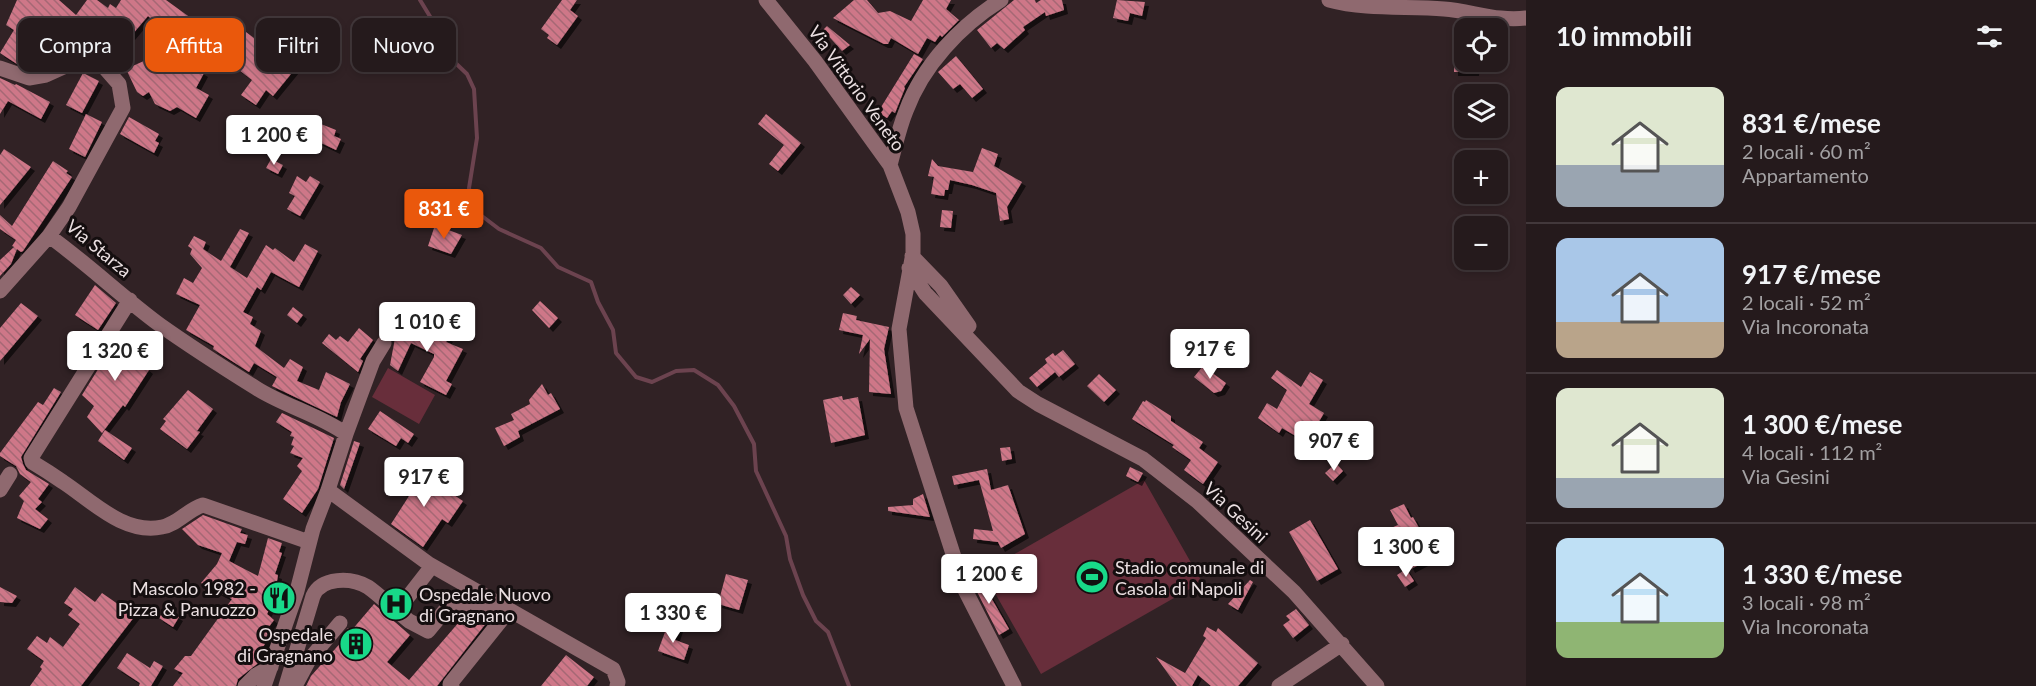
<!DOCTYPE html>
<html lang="it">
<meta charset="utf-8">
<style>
body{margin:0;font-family:Lato,sans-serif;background:#2d2325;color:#f1f3f6;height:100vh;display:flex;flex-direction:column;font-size:22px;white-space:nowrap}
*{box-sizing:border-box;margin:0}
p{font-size:20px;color:#a3a1a3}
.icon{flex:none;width:33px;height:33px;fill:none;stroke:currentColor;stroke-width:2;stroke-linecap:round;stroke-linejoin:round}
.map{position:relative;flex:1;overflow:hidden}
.sheet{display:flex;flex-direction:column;background:#251a1c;width:510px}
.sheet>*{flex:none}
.hud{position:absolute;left:18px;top:18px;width:570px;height:54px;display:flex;gap:12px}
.tools{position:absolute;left:1454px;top:18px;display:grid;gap:12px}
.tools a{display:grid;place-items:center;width:54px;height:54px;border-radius:12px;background:#251a1c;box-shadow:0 3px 9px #0003,0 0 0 2px #42383b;font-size:30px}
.price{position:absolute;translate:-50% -51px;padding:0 14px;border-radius:6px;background:#fff;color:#222;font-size:20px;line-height:39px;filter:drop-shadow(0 2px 3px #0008)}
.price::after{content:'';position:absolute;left:50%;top:36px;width:18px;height:14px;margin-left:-9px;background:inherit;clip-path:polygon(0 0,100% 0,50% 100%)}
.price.on{background:#ea580c;color:#fff}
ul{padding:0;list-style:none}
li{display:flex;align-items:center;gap:18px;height:150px;padding:0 30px}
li+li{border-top:2px solid #42383b}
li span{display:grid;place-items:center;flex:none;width:168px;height:120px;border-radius:12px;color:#555}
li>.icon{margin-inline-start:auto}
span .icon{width:72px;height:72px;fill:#fffc;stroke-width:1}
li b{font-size:26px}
h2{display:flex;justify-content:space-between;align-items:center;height:72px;padding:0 30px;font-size:26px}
.pill{padding:0 21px;border-radius:12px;background:#251a1c;box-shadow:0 3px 9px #0003,0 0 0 2px #42383b;font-size:21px;line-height:54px}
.pill.on{background:#ea580c;color:#fff}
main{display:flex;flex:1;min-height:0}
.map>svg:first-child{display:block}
</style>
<main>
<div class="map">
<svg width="1526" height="686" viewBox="0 0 1526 686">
<defs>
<pattern id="building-back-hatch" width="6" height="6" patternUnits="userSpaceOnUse" patternTransform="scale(1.5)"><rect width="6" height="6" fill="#ce7788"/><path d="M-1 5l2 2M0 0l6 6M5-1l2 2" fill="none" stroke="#a56774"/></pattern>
<filter id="shadow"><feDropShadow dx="4" dy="4" stdDeviation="0" flood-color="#0009"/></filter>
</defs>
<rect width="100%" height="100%" fill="#312225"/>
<path fill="#682e3b" d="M388,368l47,27 -16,29 -47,-27z
M1144,480l58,102 -161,92 -58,-102z"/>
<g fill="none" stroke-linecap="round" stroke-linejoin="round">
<path stroke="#6c434f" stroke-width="4" d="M420,0l17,28 8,25 22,21 7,15 3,49 -8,50 5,22 25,19 42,19 17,19 33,15 7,20 15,28 3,23 20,24 16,5 24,-11 18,-1 24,15 16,21 20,38 2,27 30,65 4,23 13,36 13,26 12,11 21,54"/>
</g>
<path fill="url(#building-back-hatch)" filter="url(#shadow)" d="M17,0h42l17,15 11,-15h10l11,8 2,-4 6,4 5,-8h45l47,34 13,-17 69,52 -22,27 -7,-6 -10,15 -15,-10 11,-15 -41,-32 -15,20 8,5 -8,15 13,7 -13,23 -19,-11 -7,4 -15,-7 -6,-12 -6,4 -6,-4 -11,-23 20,-9 21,-14 -5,-6 6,-7 -20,-17 -28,33 -18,-10 -59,27 -13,2 -13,-4 -17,-11 14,-23 -8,-5z
M562,0h15l-7,10 8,6 -21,29 -10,-7 2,-3 -8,-6z
M854,0h13l11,13 12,-2 21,10 12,-21h28l-5,9 13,11 -17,17 -2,-2 -5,7 -8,-4 -9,16 -27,-16 -3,6h-4l-51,-26z
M1014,0h21l1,3 5,-3h21l2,10 -18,6 -1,-4 -22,15 2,3 -21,19 -7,-6 -6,5 -14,-18z
M1117,0l28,2 -3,14 -12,-3 -2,8 -15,-3z
M827,26l23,19 -8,6 -19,-21z
M914,54l9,5 -19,28 1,1 -10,25 -3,-2 -5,7 -9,-6z
M956,56l27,33 -11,9 -12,-14 -7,5 -15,-17z
M1454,62h22l-1,10h-21z
M83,73l16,8 -17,32 -16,-8z
M0,78l15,7 1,-1 34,18 -9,17 -33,-18 -8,13z
M86,114l16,8 -17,35 -16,-8z
M766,114l35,29 -23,28 -9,-7 15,-19 -26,-21z
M301,116l35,14 -2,6 7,3 -5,11 -21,-10 3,-6 -21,-9z
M129,117l30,17 -4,7 4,2 -5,10 -34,-19z
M982,148l16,6 -4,12 28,16 -15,25 2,12 -9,2 -4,-28 -24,-8 -22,-5 -2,10h-3l-1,6 -13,-2 3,-17 -6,-1 4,-17 6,7 35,6z
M4,149l27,18 -31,38v-50z
M271,159l12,6 -5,9 -12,-6z
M53,161l15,10 -2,2 6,4 -49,74 -2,1 -4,-3 -6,15 -11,12v-16l14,-13 -2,-1 4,-6 -16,-11v-14l12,11z
M297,176l9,6 4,-6 10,6 -20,34 -13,-7 8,-13 -6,-3z
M942,210l11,1 -2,17 -11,-1z
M435,225l27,10 -11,19 -23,-8z
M240,229l9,4 -19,34 17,11 19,-33 7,5 2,-2 19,14 11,-18 13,7 -19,36 -28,-15 -10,18 -4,-3 -14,25 10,5 -3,7 11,7 -6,15 29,22 6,-9 13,8 -6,14 22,9 7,-18 24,12 -9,18 -4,15 -65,-31 5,-9 -23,-14 -5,9 -36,-23 1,-3 -28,-16 14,-25 -24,-11 8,-16 9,5 9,-15 -12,-14 2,-5 -4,-3 6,-10 12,6 -3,7 18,12z
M95,285l21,18 -18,27 -23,-15z
M851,287l9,8 -9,9 -8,-9z
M540,301l18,17 -9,10 -17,-18z
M21,303l17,13 -38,45v-33z
M293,307l10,8 -6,8 -10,-8z
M843,313l14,3 -1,4 33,7 -5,22 7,45 -22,-2 1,-53 -11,15 4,-19 -24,-5z
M404,317l45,21 -3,4 17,7 -17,32 6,3 -6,11 -26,-13 14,-25v-3l-23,-11 -13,28 -8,-6 6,-32z
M359,328l14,12 -13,19 3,2 -5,11 -36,-29 7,-9 7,6 4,-4 8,6z
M126,331l16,12 -10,13 17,14 -24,37 -2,-2 -21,28 -15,-16 7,-11 -12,-11 33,-53 2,1z
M1063,350l12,14 -16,13 -4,-5 -18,15 -8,-9 18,-15 -2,-4 8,-6 2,3z
M1203,366l23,17 -5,8 -7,2 -20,-16z
M1277,370l24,17 9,-15 13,8 -14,24 15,9 -13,22 -6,-3 -4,7 -19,-11 -3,5 -21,-15 9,-15 10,6 10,-19 -16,-12z
M1099,374l17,16 -12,12 -17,-16z
M542,384l6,11 3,-2 9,16 -42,22 2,6 -16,9 -9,-18 19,-8 -3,-6 19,-10 -1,-4z
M54,388l7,4 -40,65 2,7 3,6 23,14 -11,15 4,3 -7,7 13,10 -8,10 -23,-11 7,-17 -5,-5 12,-14 -11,-8 -4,-8 -16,-10v-3l38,-51 5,3z
M188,390l25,19 -16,22 3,1 -13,17 -27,-20 6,-8 -3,-2z
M842,396l1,4 15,-3 7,38 -34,8 -8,-43z
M1146,400l25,16v5l32,21 -4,6 19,14 -15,22 -19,-14 7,-10 -19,-13 2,-2 -42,-26 11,-18 2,1z
M380,411l34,23 -6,9 -7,-5 -5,8 -28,-17z
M282,413l52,25 -16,51 -16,24 -19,-14 19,-28 -5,-5 6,-8 -13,-5 4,-7 -3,-1 3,-8 -4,-1 2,-4 -16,-10z
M105,430l27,18 -8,12 -26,-19z
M354,441l6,2 -16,46 -4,-4z
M1010,447l2,12 -10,2 -2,-13z
M1336,463l7,8 -10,10 -8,-8z
M1130,467l13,6 -5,9 -12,-6z
M987,469l4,21 17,-5 17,49 -24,14 -3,-6 -25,-3 1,-10 19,2 -14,-51 -25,5 -2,-9z
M409,471l14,9 2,-4 38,25 -15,22 -6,-4 -19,28 -32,-23 18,-28 -11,-6z
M923,494l7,23 -42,-6v-4l25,-2v-6z
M1404,504l7,14 2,-1 13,24 -6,3 8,16 -17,9 -20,-41 7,-3 -8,-15z
M203,515l39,14 -2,4 8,2 -3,9 -8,-2 -8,19 29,15 10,-38 14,5 -3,9 3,1 -7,21 3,1 -3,18 2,1 -10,20 7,6 -6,8 4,4 -9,15 3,3 -9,14 -19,15 -2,7h-63l10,-13 -9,-4 11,-13h6l41,-57 -31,-16 16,-19 5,-11 -24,-8 -16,-16z
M1310,520l28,49 -21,12 -28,-49z
M1406,569l8,12 -9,6 -8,-12z
M977,573l32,56 -10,6 -26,-51 -3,-8z
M726,574l22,6 -9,30 -21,-6z
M1250,580l3,2 -15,28 -10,-6z
M0,587l17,9 -5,7 -12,-1z
M75,587l20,15 7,-9 23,16 4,-5 9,8 -57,74h-51l12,-17 -2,-2 4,-6 -17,-12 10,-13 10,7 3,-6 13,10 17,-23 -12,-9 5,-6 -9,-6z
M374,604l36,31 -23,27 22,18 57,-66 5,-2 16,10 -50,64h-131l5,-10 33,-37 -3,-2 7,-9 3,3z
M165,609l14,8 -6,10 -14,-9z
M1296,609l13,16 -16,13 -10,-13 7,-5 -4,-4z
M681,622l-6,18 14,5 -5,15 -26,-9 7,-19z
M1207,627l9,5 2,-4 40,35 -20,23h-27l-13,-11 -6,11h-15l-21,-29 29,16 21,-35 -3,-2z
M127,653l23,15 4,-7 9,5 -12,20h-12l1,-3 -23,-15z
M566,655l28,22 -7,9h-46z"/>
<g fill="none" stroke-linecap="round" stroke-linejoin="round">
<path stroke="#8f696f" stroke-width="15" d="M766,0l49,61 75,104 18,47 5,22v19l-14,76 7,79 58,180 50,98
M1329,0c37,10 76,6 115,9 27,2 55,13 82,9
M0,68l29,10 17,-3 31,-14 14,1 13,5 15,17 4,24 -54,99 -20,29c39,28 73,61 111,89 31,22 64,43 96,63 28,18 64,27 90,46
M890,165c5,-18 9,-37 16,-54 17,-46 54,-85 95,-111
M912,256l29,30 28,40
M909,268l16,25 93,98 20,13 105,55 54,42 97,91 83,94
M0,291l49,-55
M130,300l-99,158 1,4c10,6 21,13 31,20 29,19 61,53 99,45 16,-3 25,-17 41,-22l106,37
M0,490l10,-16
M328,490l101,74 184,105 5,13 -1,4
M397,611l12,10 19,10 24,-29h7l5,3 4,-3h5l29,17 -52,65 2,2
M245,686l11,-11 15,-8
M264,686l33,-95 16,-62 15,-39 18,-56 27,-73 11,-18
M286,686l27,-90c8,-19 38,-19 55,-9 10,7 20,17 29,24l35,-45
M295,686l14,-26 31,-37
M1279,686l63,-42"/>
</g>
<defs>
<symbol id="stadium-disc" viewBox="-11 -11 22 22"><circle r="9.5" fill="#18d989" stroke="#140e0f"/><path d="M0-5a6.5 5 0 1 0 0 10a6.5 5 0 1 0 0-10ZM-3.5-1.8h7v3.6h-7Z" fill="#111"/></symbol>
<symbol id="restaurant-disc" viewBox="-11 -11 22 22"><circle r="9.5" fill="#18d989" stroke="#140e0f"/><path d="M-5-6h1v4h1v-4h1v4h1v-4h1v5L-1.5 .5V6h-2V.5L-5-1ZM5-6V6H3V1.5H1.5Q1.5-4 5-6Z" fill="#111"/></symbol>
<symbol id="hospital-disc" viewBox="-11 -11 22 22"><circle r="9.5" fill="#18d989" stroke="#140e0f"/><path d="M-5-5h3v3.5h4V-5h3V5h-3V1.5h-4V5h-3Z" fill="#111"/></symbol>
<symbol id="building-disc" viewBox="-11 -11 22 22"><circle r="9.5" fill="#18d989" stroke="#140e0f"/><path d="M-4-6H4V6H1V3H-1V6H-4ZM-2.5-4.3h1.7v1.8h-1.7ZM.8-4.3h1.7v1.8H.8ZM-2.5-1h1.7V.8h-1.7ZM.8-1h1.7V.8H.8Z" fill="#111"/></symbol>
</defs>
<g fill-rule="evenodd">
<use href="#stadium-disc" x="1073" y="558" width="38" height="38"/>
<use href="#restaurant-disc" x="260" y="579" width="38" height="38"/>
<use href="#hospital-disc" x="377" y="585" width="38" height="38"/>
<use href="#building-disc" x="337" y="625" width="38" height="38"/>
</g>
<g text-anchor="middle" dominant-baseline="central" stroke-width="6" stroke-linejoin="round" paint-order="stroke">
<g font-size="18" fill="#eadfe1" stroke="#140e0f">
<text transform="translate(857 88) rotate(54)">Via Vittorio Veneto</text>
<text transform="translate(99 248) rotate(40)">Via Starza</text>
<text transform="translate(1236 512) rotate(43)">Via Gesini</text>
</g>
<g font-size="18" fill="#eadfe1" stroke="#140e0f" text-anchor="start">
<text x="1115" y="567">Stadio comunale di<tspan x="1115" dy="21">Casola di Napoli</tspan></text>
<text x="256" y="588" text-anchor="end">Mascolo 1982 -<tspan x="256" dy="21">Pizza &amp; Panuozzo</tspan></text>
<text x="419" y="594">Ospedale Nuovo<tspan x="419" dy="21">di Gragnano</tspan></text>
<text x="333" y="634" text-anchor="end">Ospedale<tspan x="333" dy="21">di Gragnano</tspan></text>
</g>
</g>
</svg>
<div class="tools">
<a><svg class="icon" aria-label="locate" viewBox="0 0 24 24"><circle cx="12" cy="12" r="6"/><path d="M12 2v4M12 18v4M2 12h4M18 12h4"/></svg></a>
<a><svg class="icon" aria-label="layers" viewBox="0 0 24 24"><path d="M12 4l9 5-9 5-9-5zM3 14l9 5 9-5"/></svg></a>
<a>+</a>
<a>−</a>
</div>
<b class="price" style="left:274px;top:166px">1 200 €</b>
<b class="price on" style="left:444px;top:240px">831 €</b>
<b class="price" style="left:427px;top:353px">1 010 €</b>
<b class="price" style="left:1210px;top:380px">917 €</b>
<b class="price" style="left:115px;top:382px">1 320 €</b>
<b class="price" style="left:1334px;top:472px">907 €</b>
<b class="price" style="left:424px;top:508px">917 €</b>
<b class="price" style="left:1406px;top:578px">1 300 €</b>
<b class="price" style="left:989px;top:605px">1 200 €</b>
<b class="price" style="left:673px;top:644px">1 330 €</b>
<div class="hud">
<a class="pill">Compra</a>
<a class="pill on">Affitta</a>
<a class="pill">Filtri</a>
<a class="pill">Nuovo</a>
</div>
</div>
<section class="sheet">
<h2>10 immobili<svg class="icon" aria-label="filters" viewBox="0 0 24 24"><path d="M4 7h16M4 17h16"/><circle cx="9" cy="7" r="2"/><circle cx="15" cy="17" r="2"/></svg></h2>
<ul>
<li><span style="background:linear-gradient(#dfe7d0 65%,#9aa5b1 0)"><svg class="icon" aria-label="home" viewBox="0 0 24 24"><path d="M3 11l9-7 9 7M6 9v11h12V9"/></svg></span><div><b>831 €/mese</b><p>2 locali · 60 m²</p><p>Appartamento</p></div></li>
<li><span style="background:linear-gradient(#a9c7e8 70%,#b9a48a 0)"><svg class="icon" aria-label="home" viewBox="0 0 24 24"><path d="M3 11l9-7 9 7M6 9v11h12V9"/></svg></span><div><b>917 €/mese</b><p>2 locali · 52 m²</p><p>Via Incoronata</p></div></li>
<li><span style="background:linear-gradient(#dfe7d0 75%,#9aa5b1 0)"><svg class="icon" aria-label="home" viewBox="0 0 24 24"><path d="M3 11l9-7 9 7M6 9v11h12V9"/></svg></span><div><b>1 300 €/mese</b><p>4 locali · 112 m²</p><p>Via Gesini</p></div></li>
<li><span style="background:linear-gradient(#bfe0f5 70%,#8fb573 0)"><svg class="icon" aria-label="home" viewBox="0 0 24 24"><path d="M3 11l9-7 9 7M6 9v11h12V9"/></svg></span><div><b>1 330 €/mese</b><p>3 locali · 98 m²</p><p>Via Incoronata</p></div></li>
</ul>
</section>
</main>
